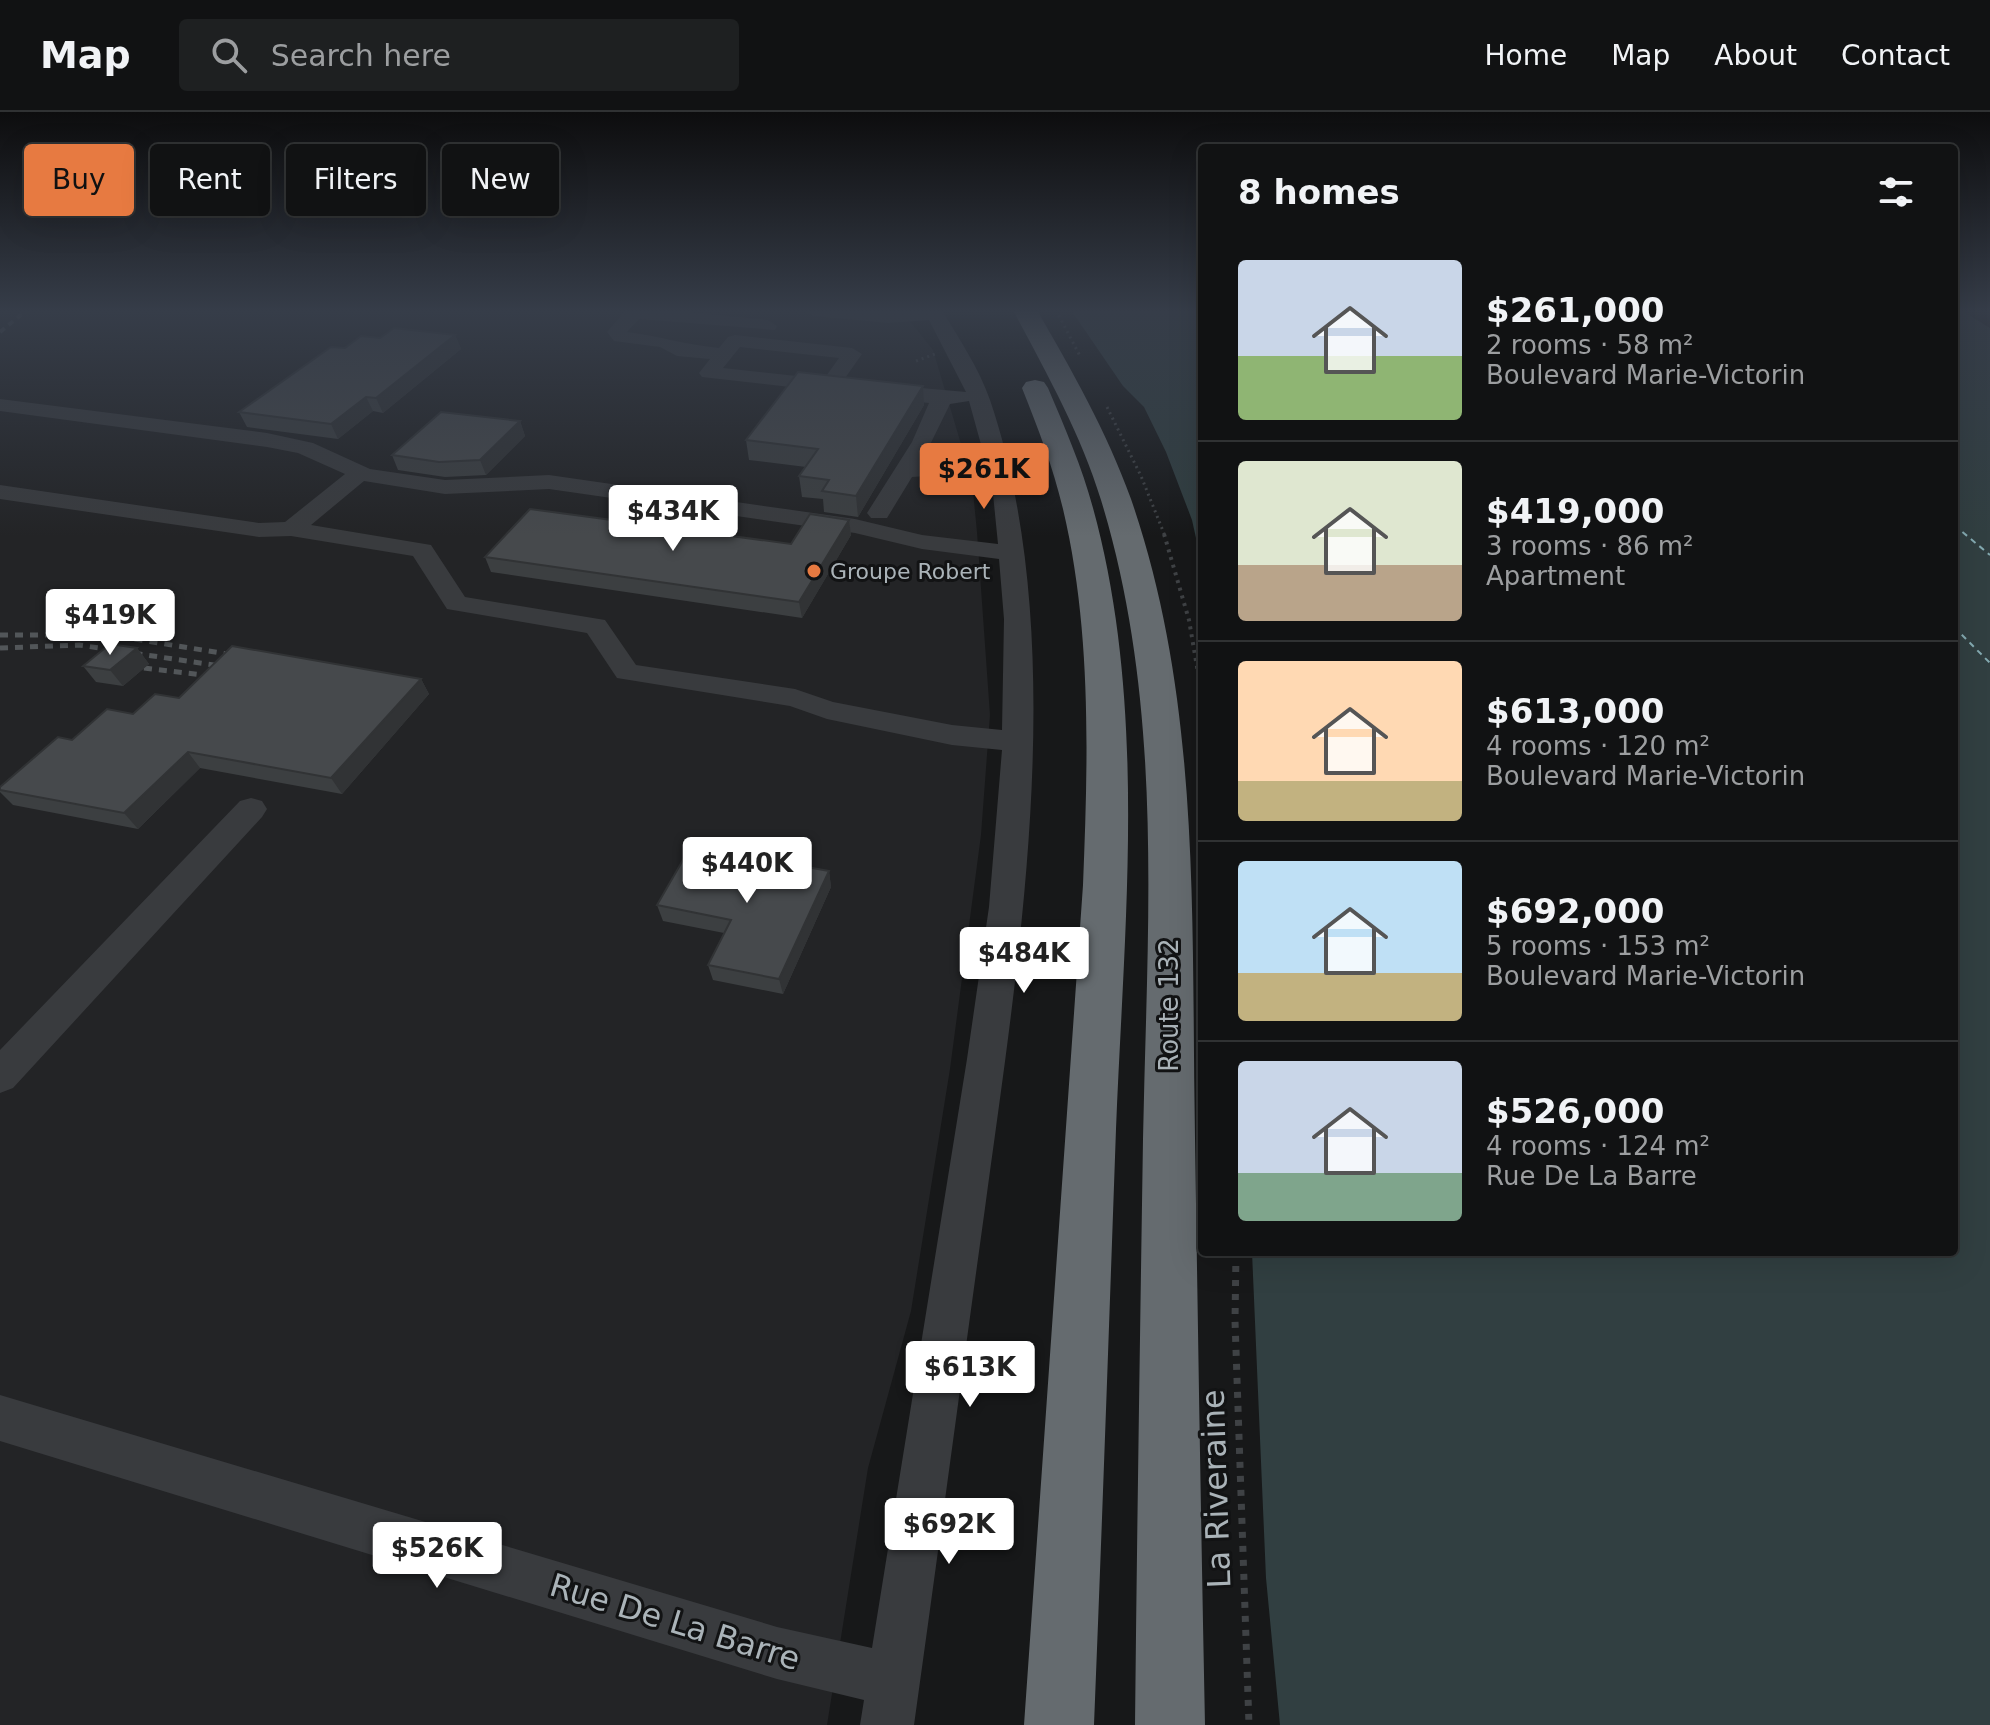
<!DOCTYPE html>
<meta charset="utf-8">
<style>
body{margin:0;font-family:"DejaVu Sans",sans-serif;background:#1e2021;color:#f1f3f6;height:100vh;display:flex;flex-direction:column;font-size:30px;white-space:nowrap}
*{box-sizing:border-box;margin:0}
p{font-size:26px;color:#9c9ea0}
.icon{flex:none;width:44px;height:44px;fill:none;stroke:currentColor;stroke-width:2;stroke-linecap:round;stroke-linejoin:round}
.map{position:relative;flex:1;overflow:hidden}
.drawer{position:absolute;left:1198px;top:32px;width:760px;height:1112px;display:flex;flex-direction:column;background:#111213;border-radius:8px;box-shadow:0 8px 32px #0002,0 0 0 2px #303233}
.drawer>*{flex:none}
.banner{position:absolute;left:24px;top:32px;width:760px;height:72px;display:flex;gap:16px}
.price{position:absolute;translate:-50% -68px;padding:0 18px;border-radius:8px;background:#fff;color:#222;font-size:26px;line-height:52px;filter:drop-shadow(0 2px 4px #0008)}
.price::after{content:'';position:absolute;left:50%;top:48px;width:24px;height:18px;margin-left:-12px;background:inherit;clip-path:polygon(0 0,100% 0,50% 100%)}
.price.active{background:#e77a41;color:#111}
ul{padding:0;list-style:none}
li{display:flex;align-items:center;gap:24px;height:200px;padding:0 40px}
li+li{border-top:2px solid #303233}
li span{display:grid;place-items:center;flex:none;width:224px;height:160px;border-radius:8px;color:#555}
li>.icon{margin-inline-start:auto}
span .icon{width:96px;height:96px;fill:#fffc;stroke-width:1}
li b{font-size:34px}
h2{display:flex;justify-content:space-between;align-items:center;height:96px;padding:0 40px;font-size:34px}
.pill{padding:0 28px;border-radius:8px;background:#111213;box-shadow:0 8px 32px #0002,0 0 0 2px #303233;font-size:28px;line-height:72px}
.pill.active{background:#e77a41;color:#111}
header{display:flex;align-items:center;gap:48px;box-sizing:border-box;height:112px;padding:0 40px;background:#111213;border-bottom:2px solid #303233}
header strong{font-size:38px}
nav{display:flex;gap:44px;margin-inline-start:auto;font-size:28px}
.search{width:560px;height:72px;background:#1e2021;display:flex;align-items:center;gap:20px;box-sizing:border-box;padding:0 28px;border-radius:8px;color:#9c9ea0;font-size:30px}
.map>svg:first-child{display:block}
</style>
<header>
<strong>Map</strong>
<div class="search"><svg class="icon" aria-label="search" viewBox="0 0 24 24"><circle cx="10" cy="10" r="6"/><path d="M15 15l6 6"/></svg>Search here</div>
<nav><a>Home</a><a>Map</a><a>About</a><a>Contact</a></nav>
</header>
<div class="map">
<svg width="1990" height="1613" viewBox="0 0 1990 1613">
<rect width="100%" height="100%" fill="#171819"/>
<path fill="#232426" d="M0,198h901l32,40 39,131 5,51 13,183 -9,120 -31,234 -39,242 -43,157 -41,257h-827z"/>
<path fill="#313f41" d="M1071,198h131v255l-10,-45 -26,-68 -22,-45 -21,-21z
M1954,198h7l29,18v1397h-710l-14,-147 -14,-326h702z"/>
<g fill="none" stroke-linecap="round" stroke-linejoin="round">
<path stroke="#84aab1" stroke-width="2" stroke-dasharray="6 5" stroke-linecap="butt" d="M1954,413l36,30
M1954,515l36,36"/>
<path stroke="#3f4245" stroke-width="3" stroke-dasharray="2 4" stroke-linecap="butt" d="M1056,198l24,46
M916,249l19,-7
M1107,295l34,69 24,60"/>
<path stroke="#3f4245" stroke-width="4" stroke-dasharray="3 5" stroke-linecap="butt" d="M1164,422l25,86 13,76"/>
<path stroke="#3f4245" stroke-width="7" stroke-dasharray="6 8" stroke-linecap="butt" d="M1236,1140l-1,69 14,404"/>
<path fill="#393b3e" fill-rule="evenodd" d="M626,198h39l103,10 9,6 -2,4 -136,-11 -12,13c32,4 60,13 92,16l9,-11 7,-2 117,13 10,6 -19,27 123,11 -37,-72 -41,3 -74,-7 -9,-6h137c17,29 37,58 48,90 82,242 29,556 -5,808 -24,173 -47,345 -71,517h-54l4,-25 -87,-21 -777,-238v-46l777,232 95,21 95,-589 22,-152 13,-157 -50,-5 -125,-26 -37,-13 -173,-28 -30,-45 -140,-24 -34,-53 -122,-20 -32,1 -259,-38v-14l259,38 26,-1 60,-48 -47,-21 -31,-6 -267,-36v-12l267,34 46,10 57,26 75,11 104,-5 306,44 67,16 76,9 -5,-50 -5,-22 -76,5 -25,41h-16l-4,-5 45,-71 17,-39 -227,-26 -3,-4 11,-14 -33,-3 -17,-9 -46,-6 -7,-9zM740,235l99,11 -15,21 -101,-11zM969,289l16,58 -64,4 29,-59zM364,369l81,13 104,-5 306,44 67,16 77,10 5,60 -2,111 -50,-5 -119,-23 -38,-13 -159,-24 -31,-45 -140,-23 -34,-52 -120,-20z
M251,686l11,3 5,8 -5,8 -249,271 -13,5v-43l240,-249z"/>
<path fill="#656b6f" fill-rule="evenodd" d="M1013,198h24c35,61 70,122 94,189 71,205 60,424 64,639 3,195 6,391 10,587h-70c2,-195 5,-390 8,-586 4,-214 22,-430 -42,-639 -20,-66 -55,-128 -88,-190z
M1035,268l9,2 4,6c17,40 34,79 45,120 55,200 31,417 23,621 -7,199 -14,397 -22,596h-70l59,-840c5,-125 9,-253 -20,-376 -10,-42 -25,-81 -41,-121l4,-6z"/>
<path stroke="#525659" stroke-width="4" stroke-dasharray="6 5" stroke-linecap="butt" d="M0,220l27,-22"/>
<path stroke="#525659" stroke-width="5" stroke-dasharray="8 7" stroke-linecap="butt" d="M0,523h109l137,22
M0,536l79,-3 155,23
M144,556l67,8"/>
</g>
<path fill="#3c3f41" d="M455,223l6,14 -78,64 -10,-2 -35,28 -91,-12 -8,-15 141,-74z
M923,274l1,19 -66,112 -34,-5 -1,-13 -21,-2 -3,-21 7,-9 -57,-7 -3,-20z
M520,309l5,15 -39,39 -41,2 -47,-7 -6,-15z
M849,408l2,15 -49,83 -311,-46 -6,-15 306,-13z
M137,536l12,16 -26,22 -27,-4 -13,-16z
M421,567l8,15 -87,100 -142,-26 -62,61 -125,-24 -13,-13v-5l72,-47 107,-42z
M829,759l2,16 -48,107 -70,-14 -5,-15 16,-32 -61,-12 -6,-16z"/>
<path fill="#313335" d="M455,223l6,14 -78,64 -7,-15z
M923,274l1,19 -66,112 -2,-21z
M366,285l7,14 -35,28 -7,-15z
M520,309l5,15 -39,39 -6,-15z
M849,408l2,15 -49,83 -3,-16z
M137,536l12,16 -26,22 -13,-16z
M421,567l8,15 -87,100 -11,-16z
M188,640l12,16 -62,61 -14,-16z
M829,759l2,16 -48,107 -4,-15z"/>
<path fill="#46494c" stroke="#313335" stroke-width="2" d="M394,216l61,7 -79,63 -10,-1 -35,27 -92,-12 92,-65 14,1 16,-12 19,2z
M798,260l125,14 -67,110 -34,-5 7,-11 -30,-4 19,-27 -72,-9z
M441,300l79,9 -40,39 -41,2 -47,-7z
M530,397l261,35 19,-30 39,6 -50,82 -314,-45z
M110,532l27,4 -27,22 -27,-4z
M232,534l189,33 -90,99 -143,-26 -64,61 -124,-23v-3l58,-50 14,3 35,-31 26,5 22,-20 24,4z
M691,734l138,25 -50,108 -71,-14 23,-45 -74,-15z"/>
<linearGradient id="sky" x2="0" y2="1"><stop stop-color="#0d0d0e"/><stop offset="0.47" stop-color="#363d49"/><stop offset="1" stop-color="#363d49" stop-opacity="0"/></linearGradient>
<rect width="1990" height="424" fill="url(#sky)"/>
<circle fill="#e77a41" stroke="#121314" stroke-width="3" cx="814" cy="459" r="8"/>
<g text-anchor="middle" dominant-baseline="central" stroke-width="6" stroke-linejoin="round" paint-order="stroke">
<g font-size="22" fill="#aab3b8" stroke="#121314" text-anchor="start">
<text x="830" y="459">Groupe Robert</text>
</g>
<g font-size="26" fill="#aab3b8" stroke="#121314">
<text transform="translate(1169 893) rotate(-90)">Route 132</text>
</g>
<g font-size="32" fill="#aab3b8" stroke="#121314">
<text transform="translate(1216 1377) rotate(-92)">La Riveraine</text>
<text transform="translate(675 1510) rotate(17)">Rue De La Barre</text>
</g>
</g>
</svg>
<b class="price active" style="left:984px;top:399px">$261K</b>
<b class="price" style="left:673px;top:441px">$434K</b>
<b class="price" style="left:110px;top:545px">$419K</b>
<b class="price" style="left:747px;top:793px">$440K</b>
<b class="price" style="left:1024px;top:883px">$484K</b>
<b class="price" style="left:970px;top:1297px">$613K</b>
<b class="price" style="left:949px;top:1454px">$692K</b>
<b class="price" style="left:437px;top:1478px">$526K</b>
<div class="banner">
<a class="pill active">Buy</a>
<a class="pill">Rent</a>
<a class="pill">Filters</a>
<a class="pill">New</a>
</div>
<section class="drawer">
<h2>8 homes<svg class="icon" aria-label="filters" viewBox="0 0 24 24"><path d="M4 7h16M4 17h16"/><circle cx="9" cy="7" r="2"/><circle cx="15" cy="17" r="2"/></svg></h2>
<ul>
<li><span style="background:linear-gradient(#c9d6e8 60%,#8fb573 0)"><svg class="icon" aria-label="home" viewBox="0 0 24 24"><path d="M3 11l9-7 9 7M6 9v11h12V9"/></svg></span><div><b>$261,000</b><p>2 rooms · 58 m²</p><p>Boulevard Marie-Victorin</p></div></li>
<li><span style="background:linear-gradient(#dfe7d0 65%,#b9a48a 0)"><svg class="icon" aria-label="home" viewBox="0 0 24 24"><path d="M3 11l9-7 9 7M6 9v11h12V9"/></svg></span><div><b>$419,000</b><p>3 rooms · 86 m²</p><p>Apartment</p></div></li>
<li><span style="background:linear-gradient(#ffd9b3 75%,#c2b280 0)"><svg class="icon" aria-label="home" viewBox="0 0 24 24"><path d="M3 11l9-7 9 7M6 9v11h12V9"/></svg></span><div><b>$613,000</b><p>4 rooms · 120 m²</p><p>Boulevard Marie-Victorin</p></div></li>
<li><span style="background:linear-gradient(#bfe0f5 70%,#c2b280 0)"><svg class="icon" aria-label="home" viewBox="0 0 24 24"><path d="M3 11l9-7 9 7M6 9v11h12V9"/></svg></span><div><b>$692,000</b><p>5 rooms · 153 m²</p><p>Boulevard Marie-Victorin</p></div></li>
<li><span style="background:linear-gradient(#c9d6e8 70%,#7fa58c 0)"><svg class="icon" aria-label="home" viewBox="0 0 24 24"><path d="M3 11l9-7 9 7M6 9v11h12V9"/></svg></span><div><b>$526,000</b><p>4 rooms · 124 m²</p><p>Rue De La Barre</p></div></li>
</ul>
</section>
</div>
